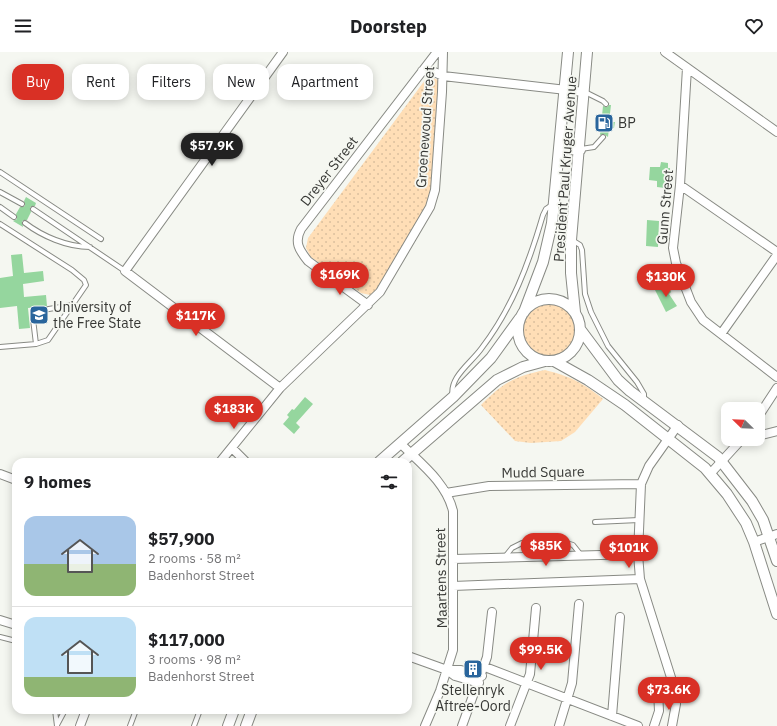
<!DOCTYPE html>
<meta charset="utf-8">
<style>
body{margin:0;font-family:"IBM Plex Sans",sans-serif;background:#f2f2f2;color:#202124;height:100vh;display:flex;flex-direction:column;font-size:15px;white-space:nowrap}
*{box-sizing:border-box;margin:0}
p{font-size:13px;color:#757577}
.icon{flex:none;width:22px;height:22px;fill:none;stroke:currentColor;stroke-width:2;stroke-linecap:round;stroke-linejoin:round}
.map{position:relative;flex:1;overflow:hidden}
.panel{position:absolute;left:12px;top:406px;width:400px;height:256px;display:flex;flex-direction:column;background:#fff;border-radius:12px;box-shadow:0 2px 10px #0003}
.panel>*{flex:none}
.banner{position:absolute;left:12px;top:12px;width:400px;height:36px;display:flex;gap:8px}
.needle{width:26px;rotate:293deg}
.tools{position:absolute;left:721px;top:350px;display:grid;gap:8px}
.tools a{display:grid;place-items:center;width:44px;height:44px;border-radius:8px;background:#fff;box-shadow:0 2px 10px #0003;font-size:20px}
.price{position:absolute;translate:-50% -34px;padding:0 9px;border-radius:14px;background:#d93025;color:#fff;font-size:13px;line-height:26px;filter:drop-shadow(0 1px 2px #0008)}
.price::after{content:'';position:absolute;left:50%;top:24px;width:12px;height:9px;margin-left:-6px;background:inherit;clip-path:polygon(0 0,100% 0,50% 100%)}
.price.current{background:#222;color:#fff}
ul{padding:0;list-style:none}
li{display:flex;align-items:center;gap:12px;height:100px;padding:0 12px}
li+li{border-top:1px solid #e0e0e0}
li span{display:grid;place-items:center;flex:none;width:112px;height:80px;border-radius:12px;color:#555}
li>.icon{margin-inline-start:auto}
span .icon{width:48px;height:48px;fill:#fffc;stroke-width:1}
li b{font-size:17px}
h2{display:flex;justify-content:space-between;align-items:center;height:48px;padding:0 12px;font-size:17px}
.tag{padding:0 14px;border-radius:12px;background:#fff;box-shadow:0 2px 10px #0003;font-size:14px;line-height:36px}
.tag.current{background:#d93025;color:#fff}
header{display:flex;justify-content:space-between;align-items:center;height:52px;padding:0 12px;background:#fff;font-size:18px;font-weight:700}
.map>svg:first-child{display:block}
</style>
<header><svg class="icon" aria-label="menu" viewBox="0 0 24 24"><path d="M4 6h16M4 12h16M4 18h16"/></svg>Doorstep<svg class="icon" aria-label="heart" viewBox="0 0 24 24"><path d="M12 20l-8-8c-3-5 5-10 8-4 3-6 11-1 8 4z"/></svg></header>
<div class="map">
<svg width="777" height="674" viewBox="0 0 777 674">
<defs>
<pattern id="grass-dots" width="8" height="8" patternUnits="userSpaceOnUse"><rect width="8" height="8" fill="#ffdeb6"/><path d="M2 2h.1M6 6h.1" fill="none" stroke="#dbbf9d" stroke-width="1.8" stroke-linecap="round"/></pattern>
</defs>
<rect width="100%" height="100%" fill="#f5f7f1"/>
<path fill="url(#grass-dots)" d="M428,24l13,5 -11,120 -50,86 -10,8 -9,-2 -50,-36 -5,-9 2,-10z
M523 279a28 28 0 1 1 56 0a28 28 0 1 1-56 0Z
M545,318c24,6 39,13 58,29l-28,33 -14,9 -30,2 -16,-2 -34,-36c23,-23 32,-28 64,-35z"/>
<path fill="#95d69e" d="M609,53h2l-2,17h6l-1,6h-5l-1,9 -4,-3 -4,1 3,-29 4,1z
M661,110l7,1v5h2v10h-4l-1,10 -8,-1v-6l-8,-1 1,-13h10z
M26,145l10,6 -1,3 -5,1 1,5 -4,8 -5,1 1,6 -10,-6 4,-2 -1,-5 4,-7 5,-1 -1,-5z
M647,168l12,1 -1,26 -12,-1z
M22,202l2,19 19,-2 1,10 -21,3 1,13 22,-2 1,11 -19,2 2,20 -11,1 -2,-23 -17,2v-30l13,-2 -2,-21z
M667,231l4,9 -2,2 8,12 -11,6 -11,-22z
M305,345l8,7 -17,19 4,4 -6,7 -11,-10 6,-7 -2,-2 5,-6 2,1z"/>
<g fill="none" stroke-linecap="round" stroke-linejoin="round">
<defs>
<path id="service" d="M585,40l18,9 3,3
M581,97l13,-2 9,-10
M0,120l101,67
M0,140l22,12
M0,155l14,10
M33,157l92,62
M25,171c17,13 42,24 65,24
M0,172l72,46 12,10 2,5 -38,55 -12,4 -36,3
M572,188l8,5 2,5 3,44 6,18 17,34 29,36 7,12v5
M36,292l-3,-25 2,-5 8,-4 29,-5
M453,345c-5,-19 18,-34 28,-48 31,-40 48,-86 62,-134l3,-6 6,-4
M595,470l44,-2
M504,506l8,-10 10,-5 35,-3 16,5 8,10
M0,585l16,4
M55,658l2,16
M57,673l8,-15
M130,674l6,-16
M194,674l6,-16"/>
<path id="minor" d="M665,0l112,80
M687,16l-7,117 -7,63 3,15 15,39 12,18 74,57
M422,19h10l11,5 141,16
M680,133l97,67
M368,253l-60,-44c-9,-11 -14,-19 -7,-32l136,-177
M721,282l56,-79
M280,336l-155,-117 158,-219
M758,365l19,-29
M758,384l19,-5
M400,391c20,20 46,39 53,68v139l-13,41 -15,35
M232,396l14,14
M220,410l60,-74 100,-96 50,-85 5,-17 7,-98 1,-40
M0,422l16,6
M710,422l32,-35
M446,441l43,-7 152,-2
M754,490l23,-8
M453,507l185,-5
M453,534l187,-7
M0,568l16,5
M408,604l39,14 8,6 24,7
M485,615l153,59
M447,618h14l21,6
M612,664l8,-99
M80,674l6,-16
M462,674l25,-69 5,-45
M510,674l20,-52 6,-66
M559,674l13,-43 7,-79
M654,674l5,-15 -1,-20
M672,674l4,-22 -2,-17 -34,-108 -2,-25 3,-70 8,-18 29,-41"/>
<path id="tertiary" d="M560,96l20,2
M518 278a31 31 0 1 1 62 0a31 31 0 1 1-62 0Z
M524,260l19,-50 9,-39 16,-171
M575,260l-4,-39v-33l16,-188
M580,277l38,51 12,11 88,66 34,44 11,19 14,41
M554,309l34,19 37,25 80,63 22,26 19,29 8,19 23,72
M379,410l74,-65 38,-39 29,-40
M402,410l95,-82 26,-13 22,-6
M228,674l6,-16
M246,674l6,-16"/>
</defs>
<use href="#service" stroke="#888a84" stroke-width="6"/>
<use href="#minor" stroke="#888a84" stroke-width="10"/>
<use href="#tertiary" stroke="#888a84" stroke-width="12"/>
<use href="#service" stroke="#fff" stroke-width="4"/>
<use href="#minor" stroke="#fff" stroke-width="8"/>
<use href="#tertiary" stroke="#fff" stroke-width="10"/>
</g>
<defs>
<symbol id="fuel-square" viewBox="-11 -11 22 22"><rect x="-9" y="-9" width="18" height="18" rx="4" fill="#29659c" stroke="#f5f7f1"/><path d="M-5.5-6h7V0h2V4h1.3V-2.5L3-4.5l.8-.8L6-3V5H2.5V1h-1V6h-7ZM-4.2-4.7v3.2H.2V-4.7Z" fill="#fff"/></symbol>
<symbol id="university-square" viewBox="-11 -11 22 22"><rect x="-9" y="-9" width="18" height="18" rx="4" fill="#29659c" stroke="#f5f7f1"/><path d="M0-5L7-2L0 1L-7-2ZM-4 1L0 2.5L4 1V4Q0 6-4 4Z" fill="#fff"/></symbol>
<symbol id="building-square" viewBox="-11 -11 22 22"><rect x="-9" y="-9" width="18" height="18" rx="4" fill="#29659c" stroke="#f5f7f1"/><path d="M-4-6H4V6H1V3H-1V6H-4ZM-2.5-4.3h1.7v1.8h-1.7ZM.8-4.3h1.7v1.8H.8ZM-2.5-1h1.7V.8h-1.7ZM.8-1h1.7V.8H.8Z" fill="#fff"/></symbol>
</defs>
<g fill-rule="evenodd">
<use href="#fuel-square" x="593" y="60" width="22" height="22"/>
<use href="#university-square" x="28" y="252" width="22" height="22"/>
<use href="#building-square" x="462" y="606" width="22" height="22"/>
</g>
<g text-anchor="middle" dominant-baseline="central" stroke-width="3.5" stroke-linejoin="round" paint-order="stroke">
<g font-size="14" fill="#373835" stroke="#f5f7f1" text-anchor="start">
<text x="618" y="71">BP</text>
<text x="53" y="255">University of<tspan x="53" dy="16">the Free State</tspan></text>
<text x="473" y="638" text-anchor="middle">Stellenryk<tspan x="473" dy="16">Aftree-Oord</tspan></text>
</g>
<g font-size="14" fill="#373835" stroke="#f5f7f1">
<text transform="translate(425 75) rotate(-86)">Groenewoud Street</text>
<text transform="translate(565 117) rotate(-86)">President Paul Kruger Avenue</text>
<text transform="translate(329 119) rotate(-52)">Dreyer Street</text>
<text transform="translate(665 155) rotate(-85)">Gunn Street</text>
<text transform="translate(543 420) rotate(-1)">Mudd Square</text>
<text transform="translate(441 526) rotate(-91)">Maartens Street</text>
</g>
</g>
</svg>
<div class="tools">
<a><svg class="needle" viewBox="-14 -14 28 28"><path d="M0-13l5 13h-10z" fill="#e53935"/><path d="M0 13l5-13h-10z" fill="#757577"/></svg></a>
</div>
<b class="price current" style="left:212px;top:115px">$57.9K</b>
<b class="price" style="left:340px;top:244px">$169K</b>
<b class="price" style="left:666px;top:246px">$130K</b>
<b class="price" style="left:196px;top:285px">$117K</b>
<b class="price" style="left:234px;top:378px">$183K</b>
<b class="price" style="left:546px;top:515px">$85K</b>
<b class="price" style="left:629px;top:517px">$101K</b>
<b class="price" style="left:541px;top:619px">$99.5K</b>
<b class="price" style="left:669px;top:659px">$73.6K</b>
<div class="banner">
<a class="tag current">Buy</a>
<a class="tag">Rent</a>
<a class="tag">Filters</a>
<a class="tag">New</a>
<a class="tag">Apartment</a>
</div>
<section class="panel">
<h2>9 homes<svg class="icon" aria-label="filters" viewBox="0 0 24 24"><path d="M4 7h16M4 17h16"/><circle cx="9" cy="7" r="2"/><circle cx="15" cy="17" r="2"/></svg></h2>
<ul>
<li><span style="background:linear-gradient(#a9c7e8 60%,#8fb573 0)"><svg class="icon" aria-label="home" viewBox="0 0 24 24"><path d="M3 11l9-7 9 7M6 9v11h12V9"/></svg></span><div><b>$57,900</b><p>2 rooms · 58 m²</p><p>Badenhorst Street</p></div></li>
<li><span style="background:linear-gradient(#bfe0f5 75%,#8fb573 0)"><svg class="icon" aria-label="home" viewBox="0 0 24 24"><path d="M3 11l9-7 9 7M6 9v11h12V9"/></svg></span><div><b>$117,000</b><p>3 rooms · 98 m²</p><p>Badenhorst Street</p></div></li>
</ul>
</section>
</div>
